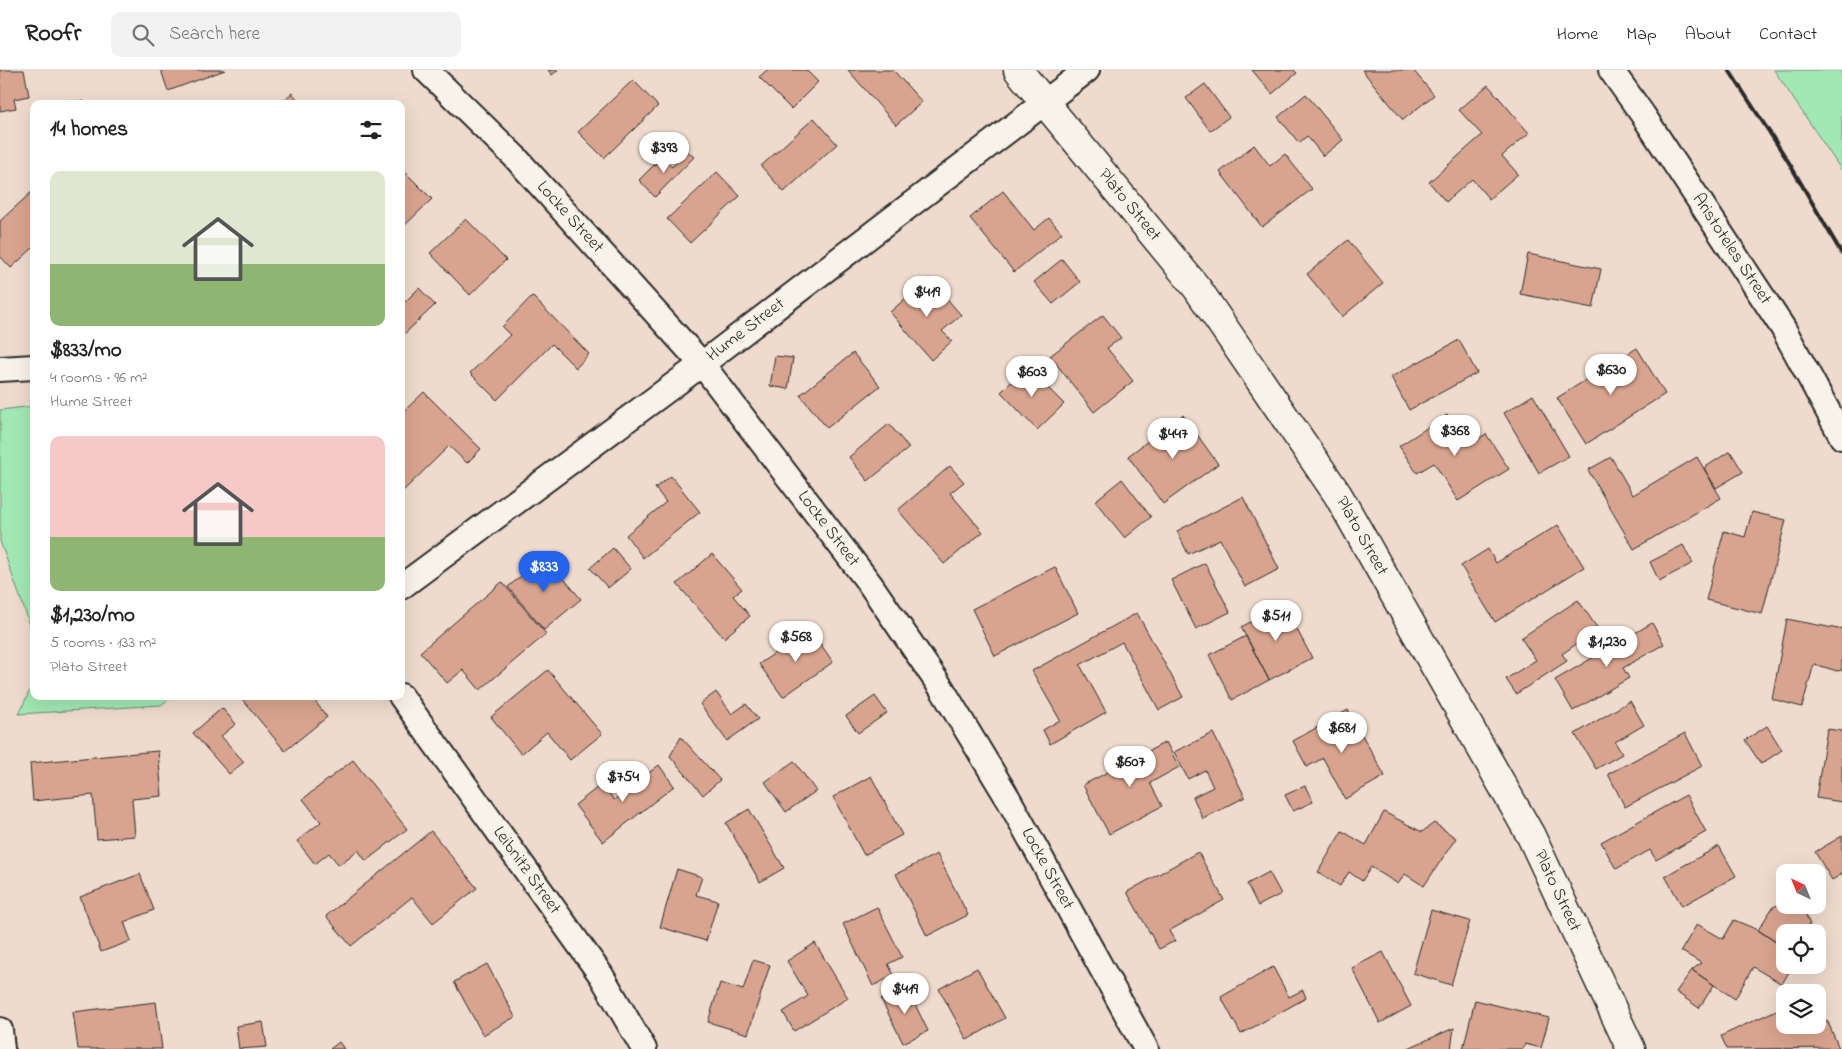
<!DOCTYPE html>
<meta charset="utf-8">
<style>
body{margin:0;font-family:"Indie Flower",sans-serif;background:#f2f2f2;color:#202124;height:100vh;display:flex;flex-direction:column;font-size:19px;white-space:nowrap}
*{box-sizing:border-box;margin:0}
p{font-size:16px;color:#757577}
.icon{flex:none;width:28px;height:28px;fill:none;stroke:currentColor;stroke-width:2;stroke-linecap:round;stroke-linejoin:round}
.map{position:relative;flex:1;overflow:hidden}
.drawer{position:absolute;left:30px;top:30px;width:375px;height:600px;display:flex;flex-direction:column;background:#fff;border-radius:10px;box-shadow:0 5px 20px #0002}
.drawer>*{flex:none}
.needle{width:32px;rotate:317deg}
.tools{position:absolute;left:1776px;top:794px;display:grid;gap:10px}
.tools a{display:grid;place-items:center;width:50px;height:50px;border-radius:10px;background:#fff;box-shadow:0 5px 20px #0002;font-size:25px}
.price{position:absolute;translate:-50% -42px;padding:0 11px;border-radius:18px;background:#fff;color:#222;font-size:16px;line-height:32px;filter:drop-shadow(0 1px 2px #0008)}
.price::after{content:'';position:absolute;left:50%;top:30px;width:15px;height:11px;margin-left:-8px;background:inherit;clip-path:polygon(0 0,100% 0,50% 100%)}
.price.current{background:#2563eb;color:#fff}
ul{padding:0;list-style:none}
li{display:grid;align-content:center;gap:10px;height:265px;padding:0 20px}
li span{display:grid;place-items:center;height:155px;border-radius:10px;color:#555}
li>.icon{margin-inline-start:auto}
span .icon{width:90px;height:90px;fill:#fffc;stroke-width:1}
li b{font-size:21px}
h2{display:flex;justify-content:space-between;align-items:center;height:60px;padding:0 20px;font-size:21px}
header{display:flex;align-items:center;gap:30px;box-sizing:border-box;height:70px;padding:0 25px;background:#fff;border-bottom:1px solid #e0e0e0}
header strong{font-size:24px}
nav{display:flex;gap:28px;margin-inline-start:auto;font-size:18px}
.search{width:350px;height:45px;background:#f2f2f2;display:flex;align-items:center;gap:12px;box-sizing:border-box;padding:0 18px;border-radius:10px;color:#757577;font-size:19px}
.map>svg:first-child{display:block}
</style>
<header>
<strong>Roofr</strong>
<div class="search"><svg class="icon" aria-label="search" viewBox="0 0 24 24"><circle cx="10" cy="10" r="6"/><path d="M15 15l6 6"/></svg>Search here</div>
<nav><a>Home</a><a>Map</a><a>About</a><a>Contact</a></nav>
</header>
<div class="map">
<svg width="1842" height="979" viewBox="0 0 1842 979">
<rect width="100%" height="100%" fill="#eedbcd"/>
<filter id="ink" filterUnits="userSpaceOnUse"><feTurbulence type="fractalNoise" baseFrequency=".02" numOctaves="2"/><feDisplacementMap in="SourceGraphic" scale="10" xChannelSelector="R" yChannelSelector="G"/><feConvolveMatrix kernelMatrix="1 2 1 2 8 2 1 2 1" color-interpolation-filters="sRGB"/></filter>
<g filter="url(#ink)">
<path fill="#a2e8b4" stroke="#668a70" d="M1774,0h68v101z
M34,336v230l-34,-95v-131z
M34,611v15h139l-12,9 -142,9z"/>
<path fill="#d9a48f" stroke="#2b2b2b" d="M0,0h24l5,26 -15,3 2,9 -16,3z
M161,0h64l-57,21z
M548,0h10l-6,5z
M767,0h39l12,12 -27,27 -32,-32z
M848,0h45l29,32 -26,23z
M1252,0h42l3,3 -25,21z
M1362,0h51l21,25 -31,25z
M633,10l25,26 -54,52 -26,-26z
M1205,14l24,33 -19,14 -24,-33z
M1488,15l41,48 -27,23 16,18 -29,25 -17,-20 -26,23 -17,-20 53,-47 -23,-25z
M292,23l10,11h-22z
M1306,24l37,46 -20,16 -16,-20 -8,7 -21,-26z
M351,29l6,5h-10z
M83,31v3h-26v-2z
M814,48l23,26 -53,48 -23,-26z
M1254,75l16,21 15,-12 27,35 -50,38 -42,-55z
M687,81l7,6 -39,40 -16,-17 23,-23 10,10z
M401,98l31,31 -31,30z
M717,102l23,24 -50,47 -23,-24z
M34,120v57l-23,21 -11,-12v-35z
M1003,121l31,39 15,-12 13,15 -48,39 -44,-54z
M466,149l40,41 -36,35 -40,-42z
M1348,170l35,43 -41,34 -35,-43z
M1528,184l73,15 -8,39 -73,-14z
M1062,189l18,23 -27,22 -19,-22z
M929,208l32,37 -19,16 10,10 -21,19 -41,-48z
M419,218l16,17 -34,32v-31z
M532,226l57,58 -13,14 -24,-24 -55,56 -27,-27 40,-38 -8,-8z
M1103,245l18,23 -14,10 26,33 -39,31 -44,-56z
M1459,270l18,33 -68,37 -18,-33z
M1637,278l28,46 -79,50 -29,-46z
M853,283l27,33 -53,42 -27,-33z
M775,286l18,2 -5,31 -18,-3z
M1027,297l37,37 -27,26 -36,-38z
M424,322l57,57 -14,14 -18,-17 -48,47v-79z
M1533,325l36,61 -30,17 -35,-60z
M1183,345l35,49 -55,40 -35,-48z
M1447,345l20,31 19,-12 23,35 -51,32 -24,-38 -17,10 -18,-27z
M889,354l20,24 -41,33 -19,-24z
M1730,381l13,21 -27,16 -12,-20z
M1611,387l22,38 64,-38 24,41 -87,51 -46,-79z
M950,396l14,16 -14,11 33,39 -39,32 -46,-54z
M671,406l29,36 -57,46 -17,-23 40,-33 -11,-14z
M1122,409l29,38 -26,21 -30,-37z
M1243,427l36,72 -34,18 -25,-48 -32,15 -11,-23z
M1752,442l34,8 -24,94 -56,-14 18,-69 21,6z
M1558,455l26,42 -89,55 -34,-56 27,-17 8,14z
M1683,475l10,18 -34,18 -9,-19z
M613,478l18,21 -23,19 -18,-20z
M712,484l30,35 -9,7 17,20 -26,22 -47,-54z
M545,486l36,43 -37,31 -36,-43z
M1205,493l25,49 -34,17 -25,-49z
M1055,497l23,46 -83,43 -23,-47z
M502,512l44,52 -66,56 -17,-20 -16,13 -27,-31z
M1578,530l20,29 -36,25 5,7 -51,33 -10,-15 30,-19 -15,-22z
M1284,535l28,53 -43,22 -28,-53z
M1137,543l46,84 -24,13 -37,-68 -42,23 26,47 -56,32 -7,-14 17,-10 -28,-49z
M1787,549l51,10 4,-1v42l-5,1 -23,-7 -12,43 -30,-8z
M1652,553l12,21 -41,24 6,10 -56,33 -18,-31z
M810,559l23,33 -50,35 -24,-33z
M1246,566l23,44 -37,20 -23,-45z
M548,600l54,64 -32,26 -23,-28 -26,22 -30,-37z
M716,622l16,22 14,-10 12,15 -31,22 -27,-37z
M245,626h66l16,21 -42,34 -43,-52z
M875,626l12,17 -29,20 -12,-17z
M1630,631l14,24 -29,17 7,12 -26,15 -21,-35z
M222,638l14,16 -15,12 23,26 -15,12 -36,-41z
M1348,640l37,66 -40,23 -22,-41 -16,9 -14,-26z
M1767,656l15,24 -21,14 -16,-24z
M1827,659l15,2v71l-26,-4z
M1213,663l32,64 -42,22 -10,-22 20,-10 -8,-17 -17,9 -14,-27z
M1685,663l17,33 -77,41 -17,-33z
M681,667l39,43 -17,15 -33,-39z
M1166,672l13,25 -29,16 12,23 -53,28 -26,-49z
M158,681l4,45 -30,3 3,37 -38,3 -4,-44 -60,6 -3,-38z
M353,690l54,69 -41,32 -8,-11 -19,15 -10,-12 -14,11 -18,-23 24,-19 -18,-23z
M794,691l22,30 -30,21 -21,-30z
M659,695l15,21 -71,56 -28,-37 27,-21 12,16z
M871,706l31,59 -38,20 -31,-58z
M1305,716l8,16 -20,9 -8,-16z
M1686,725l20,37 -50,28 -6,-10 -34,19 -15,-27z
M749,739l35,59 -24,14 -34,-59z
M1384,742l38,20 12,-9 22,15 -32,48 -19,-12 -7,10 -27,-17 -9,14 -13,-9 -9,14 -22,-14 24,-41 24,14z
M431,761l46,57 -44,35 -21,-26 -61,49 -25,-30z
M1842,766v38l-10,6 -17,-28z
M1719,776l17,30 -54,30 -17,-30z
M1198,782l26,48 -55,31 6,10 -16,8 -32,-57z
M937,784l31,61 -41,21 -31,-62z
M677,799l25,8 -6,18 22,6 -12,40 -46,-14z
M1269,802l12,22 -23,12 -11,-22z
M140,804l14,36 -30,12 7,19 -30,11 -21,-55z
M1785,832v3h17l8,20 -16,7h-9v13l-2,2 -25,-17 15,-23z
M877,837l25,50 -14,7 6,11 -21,11 -30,-62z
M1431,840l39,11 -19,64 -38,-12z
M1734,850l24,10 27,18v17h8l-11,19 -29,-17 -18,32 -43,-29 9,-7 -20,-12 16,-27 26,15z
M815,873l33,55 -54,33 -11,-19 25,-16 -21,-35z
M1383,882l28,54 -31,17 -28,-55z
M753,890l17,5 -22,69 -40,-12 12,-39 23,7z
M487,894l28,53 -32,18 -29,-53z
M1273,897l16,30 14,-7 3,8 -65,36 -20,-37z
M977,898l28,50 -38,22 -28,-51z
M1692,900l22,15 -15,23 -23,-16z
M906,916l22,45 -25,12 -22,-44z
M1475,930l74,18 -8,30 -16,-4 -2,5h-60z
M156,932l6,47h-84l-5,-37z
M1785,936v19h23l2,3 17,-8 12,28 -112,1 -6,-13z
M263,952l4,25 -28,2 -3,-23z
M1454,958l-3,21h-45z
M339,972l5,7h-14z"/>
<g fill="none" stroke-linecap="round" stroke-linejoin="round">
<defs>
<g id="minor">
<path id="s1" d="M426,0l88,86 188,208 168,220 72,105 67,111 137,249"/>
<path id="s2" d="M1611,0l32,45 140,213 59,109"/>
<path d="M0,299l34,-2"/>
<path id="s3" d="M401,517l301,-223 385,-294"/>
<path id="s4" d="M401,626l200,279 43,74"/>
<path d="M0,960l2,19"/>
</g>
<g id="tertiary">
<path id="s5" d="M1018,0l179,218 141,207 193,341 100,213"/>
</g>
</defs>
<use href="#minor" stroke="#2b2b2b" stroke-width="28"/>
<use href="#tertiary" stroke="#2b2b2b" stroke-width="31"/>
<use href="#minor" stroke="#f7f3e8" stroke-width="24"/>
<use href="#tertiary" stroke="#f7f3e8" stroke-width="28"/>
<path stroke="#2b2b2b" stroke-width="4" d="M1729,0l59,91 54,93"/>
</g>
</g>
<g text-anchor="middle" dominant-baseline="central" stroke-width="4" stroke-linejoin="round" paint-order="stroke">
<g font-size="18" fill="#2b2b2b" stroke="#f7f3e8">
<text stroke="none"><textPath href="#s5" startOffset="175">Plato Street</textPath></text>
<text stroke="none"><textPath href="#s1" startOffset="206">Locke Street</textPath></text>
<text stroke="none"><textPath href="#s2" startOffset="216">Aristoteles Street</textPath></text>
<text stroke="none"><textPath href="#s3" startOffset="430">Hume Street</textPath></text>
<text stroke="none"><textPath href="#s1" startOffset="611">Locke Street</textPath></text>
<text stroke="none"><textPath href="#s5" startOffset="580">Plato Street</textPath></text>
<text stroke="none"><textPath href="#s1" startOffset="1016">Locke Street</textPath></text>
<text stroke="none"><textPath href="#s4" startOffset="215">Leibnitz Street</textPath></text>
<text stroke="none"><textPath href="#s5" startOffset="985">Plato Street</textPath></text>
</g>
</g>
</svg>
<div class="tools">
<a><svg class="needle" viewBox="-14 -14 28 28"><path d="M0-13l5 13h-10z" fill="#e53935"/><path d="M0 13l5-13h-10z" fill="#757577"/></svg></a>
<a><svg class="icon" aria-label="locate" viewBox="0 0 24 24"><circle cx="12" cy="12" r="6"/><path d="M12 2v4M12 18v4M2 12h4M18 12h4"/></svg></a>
<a><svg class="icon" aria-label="layers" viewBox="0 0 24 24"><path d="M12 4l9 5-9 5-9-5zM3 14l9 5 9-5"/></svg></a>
</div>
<b class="price" style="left:664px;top:104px">$393</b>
<b class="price" style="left:927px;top:248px">$419</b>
<b class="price" style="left:1611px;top:326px">$630</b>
<b class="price" style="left:1032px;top:328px">$603</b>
<b class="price" style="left:1455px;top:387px">$368</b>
<b class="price" style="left:1173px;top:390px">$447</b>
<b class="price current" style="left:544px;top:523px">$833</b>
<b class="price" style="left:1276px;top:572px">$511</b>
<b class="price" style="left:796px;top:593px">$568</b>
<b class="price" style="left:1607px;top:598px">$1,230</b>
<b class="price" style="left:1342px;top:684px">$681</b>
<b class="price" style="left:1130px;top:718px">$607</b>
<b class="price" style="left:623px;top:733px">$754</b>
<b class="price" style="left:905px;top:945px">$419</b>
<section class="drawer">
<h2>14 homes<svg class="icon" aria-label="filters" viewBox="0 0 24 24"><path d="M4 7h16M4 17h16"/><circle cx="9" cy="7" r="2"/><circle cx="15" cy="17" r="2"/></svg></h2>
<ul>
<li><span style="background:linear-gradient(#dfe7d0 60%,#8fb573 0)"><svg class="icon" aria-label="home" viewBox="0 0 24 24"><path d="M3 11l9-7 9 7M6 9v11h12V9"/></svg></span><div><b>$833/mo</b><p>4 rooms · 96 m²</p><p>Hume Street</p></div></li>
<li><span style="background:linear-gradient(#f6c9c9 65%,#8fb573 0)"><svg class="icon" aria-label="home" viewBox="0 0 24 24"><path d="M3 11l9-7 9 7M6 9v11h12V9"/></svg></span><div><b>$1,230/mo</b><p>5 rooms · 133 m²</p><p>Plato Street</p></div></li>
</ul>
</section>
</div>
